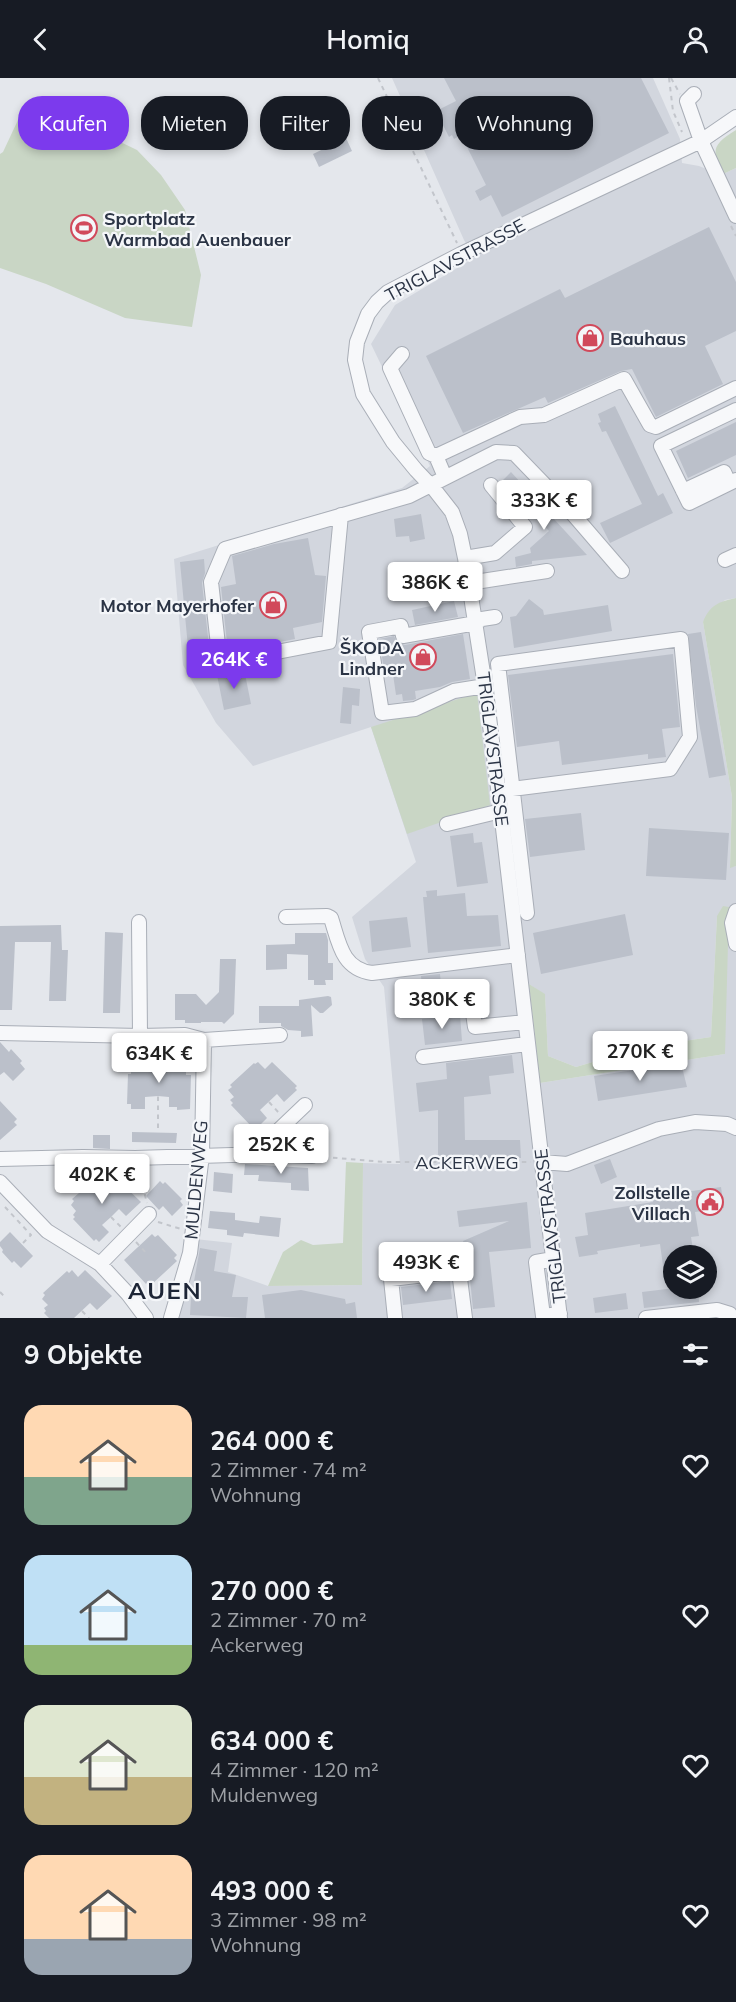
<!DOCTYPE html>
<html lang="de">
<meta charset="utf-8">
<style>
body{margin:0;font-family:Mulish,sans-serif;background:#20242c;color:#f1f3f6;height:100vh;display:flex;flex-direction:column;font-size:22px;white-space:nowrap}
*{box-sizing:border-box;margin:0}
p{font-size:20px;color:#9ea1a6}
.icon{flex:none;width:33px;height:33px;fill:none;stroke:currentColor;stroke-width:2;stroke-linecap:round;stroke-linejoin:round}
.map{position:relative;height:1240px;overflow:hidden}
.details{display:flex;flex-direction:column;background:#171b24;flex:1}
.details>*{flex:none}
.hud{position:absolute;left:18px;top:18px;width:700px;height:54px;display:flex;gap:12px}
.fabs{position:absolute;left:663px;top:1167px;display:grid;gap:12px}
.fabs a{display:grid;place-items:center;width:54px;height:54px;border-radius:50%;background:#171b24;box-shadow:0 3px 9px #0003;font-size:30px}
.price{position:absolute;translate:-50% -51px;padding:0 14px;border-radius:6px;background:#fff;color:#222;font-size:20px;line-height:39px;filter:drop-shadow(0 2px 3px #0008)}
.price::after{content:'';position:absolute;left:50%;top:36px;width:18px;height:14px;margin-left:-9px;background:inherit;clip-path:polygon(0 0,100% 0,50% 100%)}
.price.current{background:#7c3aed;color:#fff}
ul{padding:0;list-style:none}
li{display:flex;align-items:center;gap:18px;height:150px;padding:0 24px}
li span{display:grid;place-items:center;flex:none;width:168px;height:120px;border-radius:18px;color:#555}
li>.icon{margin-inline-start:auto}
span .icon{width:72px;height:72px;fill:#fffc;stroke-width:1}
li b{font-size:26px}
h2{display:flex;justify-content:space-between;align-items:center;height:72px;padding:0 24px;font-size:26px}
.pill{padding:0 21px;border-radius:24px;background:#171b24;box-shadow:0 3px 9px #0003;font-size:21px;line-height:54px}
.pill.current{background:#7c3aed;color:#fff}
header{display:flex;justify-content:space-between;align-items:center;height:78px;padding:0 24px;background:#171b24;font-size:27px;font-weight:600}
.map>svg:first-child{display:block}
</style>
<header><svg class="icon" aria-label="back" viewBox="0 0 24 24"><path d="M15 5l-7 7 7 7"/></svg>Homiq<svg class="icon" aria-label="person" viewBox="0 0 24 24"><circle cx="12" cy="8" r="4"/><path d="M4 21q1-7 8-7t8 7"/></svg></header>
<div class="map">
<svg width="736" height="1240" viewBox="0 0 736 1240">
<rect width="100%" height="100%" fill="#e4e7ec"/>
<path fill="#d2d6de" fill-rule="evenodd" d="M392,0h261l27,61 2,24 17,3 22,9 15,-7v430l-11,2 -22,22 29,175 -2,70 6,-1v452h-561l20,-79 37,4 -4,29 40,14 94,-1 1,-122 37,1 -16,-177 -19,-28 -13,-42 64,-55 -45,-135 -118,39 -37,-43 -33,-58 -9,-106 228,-71 28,-22 -59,-122 24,-39 79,-47 -10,-18zM717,838l8,138 -185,29 -11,-99 16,11 3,61 28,11 67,-20 68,-10zM674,1178h32v32h-32z"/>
<path fill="#c9d6c5" d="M42,33l66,25 29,14 24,25 24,35 16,65 -9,52 -67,-9 -79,-34 -46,-16v-114l3,-2 15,-32z
M736,52v38l-15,7c-9,-26 -9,-30 15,-45z
M736,520v268l-6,2 2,-71 -29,-175c7,-17 15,-20 33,-24z
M477,615l13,112 -83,29 -36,-107z
M723,828l6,1 -4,147 -185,29 -11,-99 16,10 3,62 28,11 67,-20 68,-10 6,-121z
M346,1084l17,1 -1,122 -94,1 15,-34 18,-12 12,5 30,-2z"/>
<path fill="#bbc0ca" d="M444,0h197l28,55 -167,84 -11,-22 -11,6 -5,-10 11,-6 -25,-50 -7,4 -2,-4 -3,2 -13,-26 20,-10z
M346,60l6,13 -33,16 -6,-13z
M709,149l27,55v49l-31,15 18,38 -67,33 -24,-48 -11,2 -73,32 -3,-6 -82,36 -37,-77 134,-67 5,9z
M615,328l43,90 5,-3 10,20 -63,30 -10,-20 42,-19 -36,-73 -4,1 -4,-9 3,-1 -3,-8z
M736,344v33l-48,23 -12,-27z
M511,394l76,83 -55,6v3l-16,3 -1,-10 16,-4 -1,-5 19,-17 -29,-30 2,-1 -19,-20z
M421,436l4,25 -15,3 -1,-6 -13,1 -2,-18z
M308,460l7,37 11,1 -4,46 -29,6 2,11 -67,13 -7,-65 15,-3 -4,-28 42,-12z
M204,481l1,14 -3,10 8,72 -21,3 -9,-96z
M529,521l14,11 1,5 64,-10 4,26 -98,17 -4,-31 6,-1z
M454,523l4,16 -43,8 -3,-15z
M701,554l25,143 -17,3 -13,-72 -8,-72z
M463,556l7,45 -18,3 -12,5 -25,4 1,8 -3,1 -10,1 -1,-7 -6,1 -3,-21 -8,1 -6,-36 15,-3 3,6 8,3z
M673,576l7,73 -18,2 4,28 -18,2v-5l-86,11 -3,-24 -42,6 -9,-72z
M244,591l7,35 -27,6 -7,-35z
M343,609l17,2 -1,17 -7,-1 -1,19 -11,-1z
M581,735l4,37 -55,7 -5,-38z
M649,750l80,5 -3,47 -80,-4z
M473,755l1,10 8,-1 6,41 -31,4 -7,-51z
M437,812v6l28,-3 2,23 31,-1 3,31 -73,7 -5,-56h4l-1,-6z
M625,836l8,41 -92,19 -8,-41z
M407,839l4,30 -39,5 -3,-31z
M61,847l1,25h6l-2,51h-17l2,-59h-36l-3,68h-12v-84z
M105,854l18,1 -3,80h-17z
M295,855h31l2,7v23h5v17h-8l1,5h-12v-5h-6v-25l-21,-1v15l-21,1v-25l29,-1z
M220,881h16l-2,55 -10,10 -2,-2h-21v1h-16v-3h-10v-26h21l10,11 13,-13z
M440,896l1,10 -19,2 -1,-10z
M328,918l3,1 1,8 -9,8h-3l-9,-8 2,31 -12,1v-6l-13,-1 -7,-4v-3h-22v-17h40v-6z
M460,937l2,26 -37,4 -3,-26z
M0,964l9,10 2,-3 11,12 -2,2 5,6 -12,12 -9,-9 -4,3z
M512,977l2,18 -25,3 2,18 -27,3 1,43h55l1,18h-83v-48l-19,2 -3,-29 31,-4 -1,-16z
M144,982h31v3h4v8h7v4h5l-1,34 -13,1v-3h-8v-10l-11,-1 -13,1v12h-14v-5h-4l1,-30h3v-4h8v-7h5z
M258,984l7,7 7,-7 25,24 -2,2 2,2 -13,12 -7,-8 -17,16 7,8 -10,10 -3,-3 -2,2 -21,-22 2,-2 -3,-3 4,-3 -6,-7 4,-3 -2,-2 24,-22 1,1z
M681,985l6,24 -89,14 -4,-25z
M0,1023l17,18 -3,3 3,3 -17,15z
M132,1054l45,1 -1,10 -44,-1z
M93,1057h17v14l-17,-1z
M610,1081l7,18 -16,7 -7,-19z
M245,1086l63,4 1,23 -18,-1v-7l-33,-2 1,-6h-15z
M214,1094l19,2 -1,19 -19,-2z
M100,1098l7,7 7,-7 27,26 -15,14 -7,-7 -8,8 -9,8 7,7 -10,10 -3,-3 -2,2 -21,-22 2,-2 -2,-2 3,-4 -5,-6 3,-4 -2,-2 7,-6 17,-16 2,2z
M160,1103l3,3 2,-2 17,17 -2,2 3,4 -11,11 -9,-10 -4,4 -13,-14z
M721,1109l3,21 -29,4 4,24 -8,1 3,19h-20v16l-10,1 -4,-29 -20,3v-3l-43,7 1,3 -19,3 -4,-20 13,-2 -3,-22 68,-11 -2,-8 26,-4v3z
M527,1124l4,46 -42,4 6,55 -22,2 -6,-60 -4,-8 46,-20 -50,6 -2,-16z
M210,1133l25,2v7l24,3 1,-7 21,2 -2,19 -35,-4 -1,4 -16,-2v-5l-19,-2z
M10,1154l23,24 -12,12 -7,-7 -2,2 -10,-11 1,-2 -3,-4v-4z
M152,1156l3,3 3,-2 19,20 -3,3 3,3 -26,24 -3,-3 -2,2 -22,-24z
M200,1170l17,3 -3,20 22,4 -4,22h16l-2,21 -56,-3 1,-17z
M72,1192l6,7 7,-7 27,26 -15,14 -7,-7 -16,15h-25l-5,-5 2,-2 -2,-3 4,-3 -6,-6 3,-4 -2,-2 24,-22 2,2z
M450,1203l2,18 -49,6 -2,-18z
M675,1210h23l1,14 -55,6 -2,-16z
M301,1212l44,9 1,5 9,-2 2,16h-92l-3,-23z
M626,1215l2,16 -33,4 -2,-15z"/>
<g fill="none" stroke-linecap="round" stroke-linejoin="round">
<defs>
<path id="minor" d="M694,16l-7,7 14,40 35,75
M402,276l-12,14 39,85 7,3
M736,332l-75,36 28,57 47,-23
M445,399l-9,-21 84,-39 24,-2 80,-36 26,46 6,2 80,-39
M683,413l41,-19 5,11
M341,437l-12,127 -109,21 -9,-81 14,-33 184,-53 87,-44 18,1 58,60 50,58
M465,480l30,-5 30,-26 -34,-42
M725,482l11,-5
M469,505l78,-12
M485,608l-31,5 -39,18 -33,4 -13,-81 32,-6 2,10 73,-13 6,-4 13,-2
M499,712l13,-1 158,-20 20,-32 -9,-98 -183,25 29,249
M447,746l54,-13
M736,833l-4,12 4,21
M286,839l41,-1 4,2c8,25 11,51 41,55l146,-18
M139,844l1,114
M470,914l5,35 50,-5
M0,955l140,3 45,-1 19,5 76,-5
M423,979l104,-13
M263,1076l49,2
M0,1081l83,-2 52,1 128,-4 -1,-8 43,-41
M542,1084l25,2 92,-35 36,-7 32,2 9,4
M73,1097l10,-9v-9
M0,1104l47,49 53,33 28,30 18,24
M553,1181l-17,3 7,54 17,-2
M100,1186l49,-50
M171,1240l19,-65 12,-98 2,-115
M395,1240l-4,-39 68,-8 6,47
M560,1240l-59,-507 -16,-125 -20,-128 -5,-24 -8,-22 -18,-23 -18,-19 -23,-28 -30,-48 -8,-34 2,-18 11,-28 9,-12 11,-10 73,-38 240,-113 35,-24
M646,1240l71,-8 13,4 2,4"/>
</defs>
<use href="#minor" stroke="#a9aeb7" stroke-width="16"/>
<path stroke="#c2c5cb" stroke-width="2" stroke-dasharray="4.5 4.5" stroke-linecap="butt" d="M378,0l79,165
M669,0l4,33 9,21
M671,0l9,16
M731,148l5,10
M269,1024l10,11
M158,1050v-32
M324,1079l60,5h147
M138,1090l9,35
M5,1129l26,28 -8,8
M111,1139l10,10
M158,1144l23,7
M136,1164l12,13
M0,1214l6,6
M82,1233l7,7"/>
<use href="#minor" stroke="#f7f8fa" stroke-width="14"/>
</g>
<defs>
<symbol id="stadium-ring" viewBox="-11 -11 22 22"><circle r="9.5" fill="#f4f6f9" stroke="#d1495b" stroke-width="1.5"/><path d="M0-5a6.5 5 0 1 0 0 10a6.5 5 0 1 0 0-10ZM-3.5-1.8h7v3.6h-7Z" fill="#d1495b"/></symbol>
<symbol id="shop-ring" viewBox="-11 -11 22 22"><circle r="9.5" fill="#f4f6f9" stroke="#d1495b" stroke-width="1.5"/><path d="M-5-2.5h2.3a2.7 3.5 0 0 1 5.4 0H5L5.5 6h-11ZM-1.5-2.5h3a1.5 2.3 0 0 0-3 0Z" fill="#d1495b"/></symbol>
<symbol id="civic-ring" viewBox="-11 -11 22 22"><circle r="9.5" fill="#f4f6f9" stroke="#d1495b" stroke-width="1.5"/><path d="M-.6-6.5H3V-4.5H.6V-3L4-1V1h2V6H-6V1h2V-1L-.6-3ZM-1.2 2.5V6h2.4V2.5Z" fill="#d1495b"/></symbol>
</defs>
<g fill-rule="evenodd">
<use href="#stadium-ring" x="69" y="135" width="30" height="30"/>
<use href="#shop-ring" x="575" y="245" width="30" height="30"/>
<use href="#shop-ring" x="258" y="512" width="30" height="30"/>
<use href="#shop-ring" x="408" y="564" width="30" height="30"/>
<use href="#civic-ring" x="695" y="1109" width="30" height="30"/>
</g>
<g text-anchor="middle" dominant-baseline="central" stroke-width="4.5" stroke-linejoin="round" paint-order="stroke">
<g font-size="18" font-weight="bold" fill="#2b3445" stroke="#f4f6f9" text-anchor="end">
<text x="104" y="140" text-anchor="start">Sportplatz<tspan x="104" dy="21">Warmbad Auenbauer</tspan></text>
<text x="610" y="260" text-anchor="start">Bauhaus</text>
<text x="254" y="527">Motor Mayerhofer</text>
<text x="404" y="569">ŠKODA<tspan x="404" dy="21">Lindner</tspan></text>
<text x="690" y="1114">Zollstelle<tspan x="690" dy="21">Villach</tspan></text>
</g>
<g font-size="18" fill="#2b3445" stroke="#f4f6f9">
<text transform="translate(455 182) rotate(-28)">TRIGLAVSTRASSE</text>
<text transform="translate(493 671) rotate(83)">TRIGLAVSTRASSE</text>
<text x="467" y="1084">ACKERWEG</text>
<text transform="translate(196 1102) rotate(-85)">MULDENWEG</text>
<text transform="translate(550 1148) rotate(-97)">TRIGLAVSTRASSE</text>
</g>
<g font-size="24" font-weight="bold" letter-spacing="1.5" fill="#1d2536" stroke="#f4f6f9">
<text x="165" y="1212">AUEN</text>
</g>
</g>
</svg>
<div class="fabs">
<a><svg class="icon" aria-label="layers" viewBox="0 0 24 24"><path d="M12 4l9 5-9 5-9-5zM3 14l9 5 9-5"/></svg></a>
</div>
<b class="price" style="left:544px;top:453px">333K €</b>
<b class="price" style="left:435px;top:535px">386K €</b>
<b class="price current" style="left:234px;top:612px">264K €</b>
<b class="price" style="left:442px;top:952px">380K €</b>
<b class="price" style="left:640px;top:1004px">270K €</b>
<b class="price" style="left:159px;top:1006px">634K €</b>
<b class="price" style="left:281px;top:1097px">252K €</b>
<b class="price" style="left:102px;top:1127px">402K €</b>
<b class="price" style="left:426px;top:1215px">493K €</b>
<div class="hud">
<a class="pill current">Kaufen</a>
<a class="pill">Mieten</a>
<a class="pill">Filter</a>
<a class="pill">Neu</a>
<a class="pill">Wohnung</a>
</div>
</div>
<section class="details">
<h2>9 Objekte<svg class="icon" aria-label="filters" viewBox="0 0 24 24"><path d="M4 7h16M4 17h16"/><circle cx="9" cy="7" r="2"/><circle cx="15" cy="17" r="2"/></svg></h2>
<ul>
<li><span style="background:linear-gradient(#ffd9b3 60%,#7fa58c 0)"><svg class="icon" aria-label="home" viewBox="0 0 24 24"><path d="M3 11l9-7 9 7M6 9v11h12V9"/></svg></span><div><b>264 000 €</b><p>2 Zimmer · 74 m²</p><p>Wohnung</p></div><svg class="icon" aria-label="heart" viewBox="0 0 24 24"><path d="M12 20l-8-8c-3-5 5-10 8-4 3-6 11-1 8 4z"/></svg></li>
<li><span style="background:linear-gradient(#bfe0f5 75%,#8fb573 0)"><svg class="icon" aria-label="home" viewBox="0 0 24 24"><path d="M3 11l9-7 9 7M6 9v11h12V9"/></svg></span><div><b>270 000 €</b><p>2 Zimmer · 70 m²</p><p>Ackerweg</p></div><svg class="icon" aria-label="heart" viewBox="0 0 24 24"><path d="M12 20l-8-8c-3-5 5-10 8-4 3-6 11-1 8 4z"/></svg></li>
<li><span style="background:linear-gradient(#dfe7d0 60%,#c2b280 0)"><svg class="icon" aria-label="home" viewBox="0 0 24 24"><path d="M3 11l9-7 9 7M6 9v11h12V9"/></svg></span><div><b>634 000 €</b><p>4 Zimmer · 120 m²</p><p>Muldenweg</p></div><svg class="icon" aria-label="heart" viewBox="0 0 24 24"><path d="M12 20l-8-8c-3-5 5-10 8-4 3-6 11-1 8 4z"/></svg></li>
<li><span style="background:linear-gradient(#ffd9b3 70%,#9aa5b1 0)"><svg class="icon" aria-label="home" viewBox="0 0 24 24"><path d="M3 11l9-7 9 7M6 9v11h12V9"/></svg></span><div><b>493 000 €</b><p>3 Zimmer · 98 m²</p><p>Wohnung</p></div><svg class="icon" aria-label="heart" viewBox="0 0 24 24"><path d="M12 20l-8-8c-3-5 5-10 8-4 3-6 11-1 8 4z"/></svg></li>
</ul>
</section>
